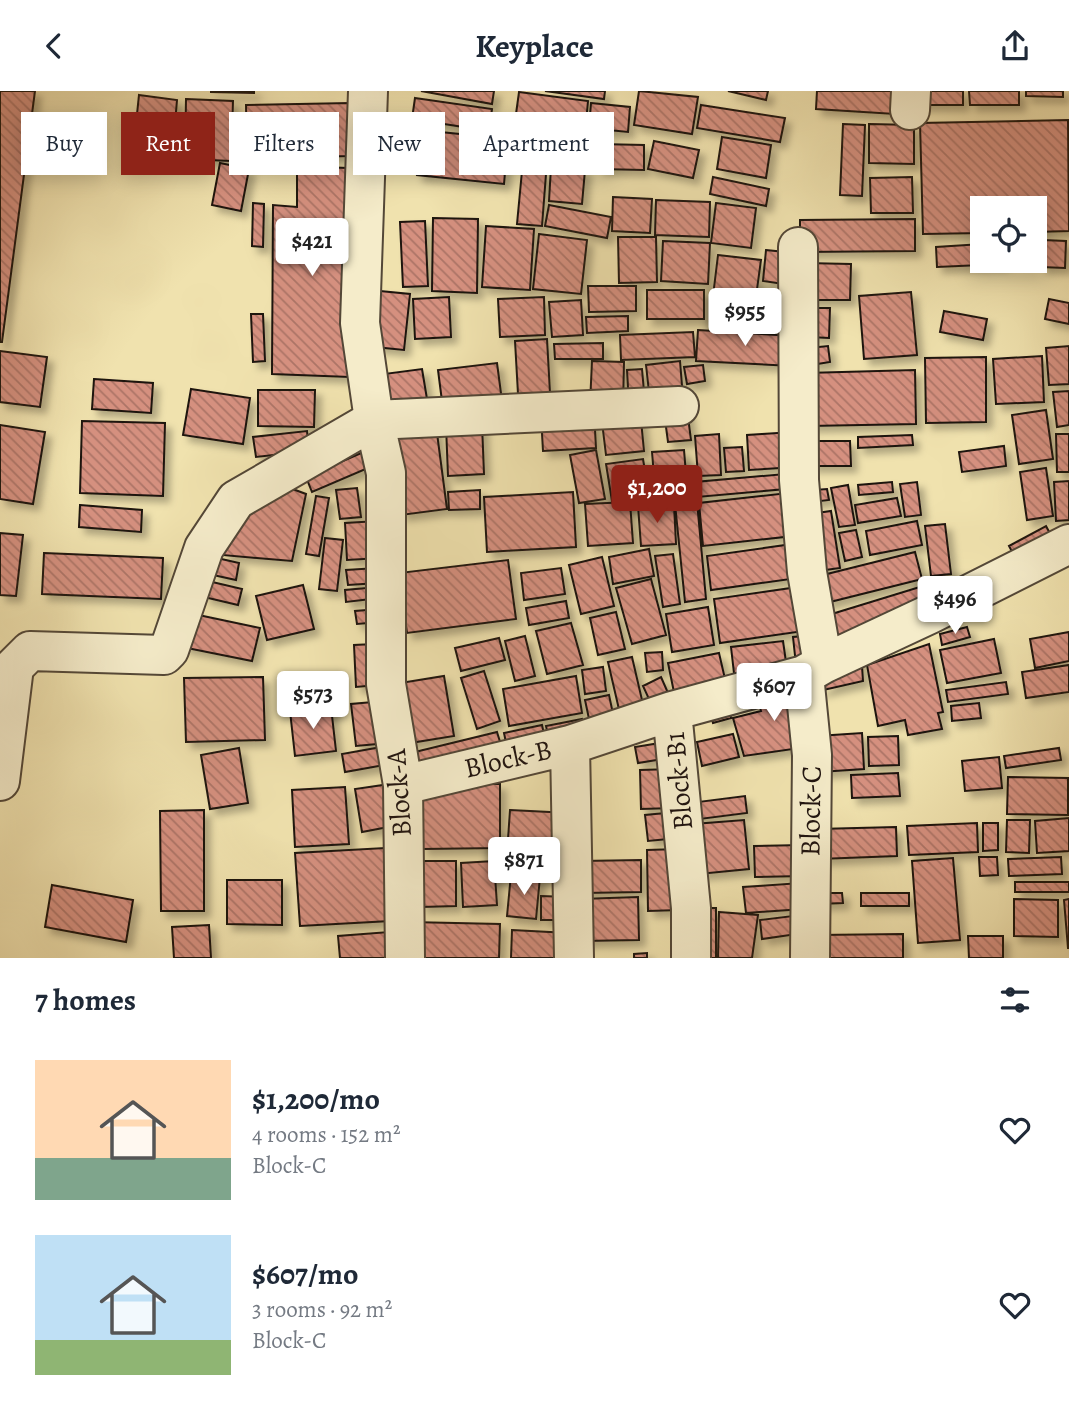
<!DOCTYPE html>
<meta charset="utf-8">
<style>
body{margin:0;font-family:Alegreya,serif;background:#f2f2f3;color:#1f2937;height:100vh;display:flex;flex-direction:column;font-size:26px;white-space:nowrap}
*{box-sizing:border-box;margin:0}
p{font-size:23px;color:#747a83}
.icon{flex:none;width:38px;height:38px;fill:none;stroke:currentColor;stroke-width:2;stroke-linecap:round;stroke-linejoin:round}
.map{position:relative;height:867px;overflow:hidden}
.details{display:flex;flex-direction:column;background:#fff;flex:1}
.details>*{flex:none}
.guide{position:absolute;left:21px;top:21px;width:700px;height:63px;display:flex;gap:14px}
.tools{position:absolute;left:970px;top:105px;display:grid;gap:14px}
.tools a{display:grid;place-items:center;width:77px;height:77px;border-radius:0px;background:#fff;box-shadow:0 4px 18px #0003;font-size:35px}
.price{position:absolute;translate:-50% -60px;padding:0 16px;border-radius:7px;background:#fff;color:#222;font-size:23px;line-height:46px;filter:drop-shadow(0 2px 4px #0008)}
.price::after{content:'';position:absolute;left:50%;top:42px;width:21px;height:16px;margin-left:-10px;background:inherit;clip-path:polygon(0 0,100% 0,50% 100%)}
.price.current{background:#8f2418;color:#fff}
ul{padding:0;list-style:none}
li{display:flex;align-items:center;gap:21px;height:175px;padding:0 35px}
li span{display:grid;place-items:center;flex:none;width:196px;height:140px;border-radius:0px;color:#555}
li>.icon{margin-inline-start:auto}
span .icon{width:84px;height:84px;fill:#fffc;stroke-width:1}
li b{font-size:30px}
h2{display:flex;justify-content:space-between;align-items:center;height:84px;padding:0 35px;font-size:30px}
.chip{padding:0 24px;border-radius:0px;background:#fff;box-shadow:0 4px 18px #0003;font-size:24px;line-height:63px}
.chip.current{background:#8f2418;color:#fff}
header{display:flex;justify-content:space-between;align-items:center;height:91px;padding:0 35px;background:#fff;font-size:32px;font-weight:600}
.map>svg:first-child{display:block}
</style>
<header><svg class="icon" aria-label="back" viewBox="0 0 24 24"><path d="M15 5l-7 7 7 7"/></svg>Keyplace<svg class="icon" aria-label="share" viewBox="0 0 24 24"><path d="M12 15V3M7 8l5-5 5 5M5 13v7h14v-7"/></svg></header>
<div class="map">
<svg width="1069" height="867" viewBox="0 0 1069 867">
<defs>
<pattern id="building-back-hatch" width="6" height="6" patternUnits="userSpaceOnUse" patternTransform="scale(1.75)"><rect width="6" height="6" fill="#d5907f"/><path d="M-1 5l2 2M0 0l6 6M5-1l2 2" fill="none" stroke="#ac7466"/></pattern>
<filter id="shadow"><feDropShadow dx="6" dy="6" stdDeviation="3.5" flood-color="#0004"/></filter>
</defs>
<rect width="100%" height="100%" fill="#f0e2ae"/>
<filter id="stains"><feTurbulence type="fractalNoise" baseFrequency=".00286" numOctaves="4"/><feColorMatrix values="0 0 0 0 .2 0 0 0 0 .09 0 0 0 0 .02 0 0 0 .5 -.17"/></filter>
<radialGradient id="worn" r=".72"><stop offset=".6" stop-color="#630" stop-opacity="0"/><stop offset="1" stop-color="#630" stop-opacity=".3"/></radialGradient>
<path fill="url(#building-back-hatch)" stroke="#1f130f" stroke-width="2" filter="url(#shadow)" d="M0,0h35l-33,251h-2z
M211,0h43v2l-43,-1z
M421,0h73l-2,13z
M545,0h60l-1,8z
M639,0l59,6 -6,37 -58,-9z
M728,0h40l-2,9z
M817,0h79l-1,23 -79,-5z
M916,0h47v14h-47z
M969,0h50v14h-49z
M1026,0h37v6l-37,-1z
M519,1l69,9 -2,22 -70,-9z
M139,4l38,5 -4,47 -39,-4z
M415,7l77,11 -3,22 -77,-12z
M186,8l47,2 -2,60 -46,-2z
M350,12l1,53 -104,2 -1,-53z
M591,12l39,4 -2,25 -39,-4z
M701,14l84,13 -5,24 -83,-14z
M1068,29l1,111 -35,1v-24h-52v25l-59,1 -3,-111z
M546,31l3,38 -35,3 -4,-39z
M843,33l22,1 -3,71 -22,-1z
M869,33l45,1v39l-45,-1z
M421,39l87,9 -4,45 -87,-9z
M555,43h36v13h-36z
M722,46l49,8 -5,33 -49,-9z
M654,50l45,9 -6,28 -45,-9z
M599,53l45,1v25l-45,-1z
M220,72l29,6 -8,42 -29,-6z
M297,75l50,2 3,209 -78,-3 1,-169 24,2z
M551,76l34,3 -3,34 -33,-3z
M522,80l24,3 -4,52 -25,-2z
M713,86l56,12 -3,17 -56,-12z
M912,86l1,36h-42l-1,-35z
M613,106l39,2 -2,34 -38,-2z
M656,109l54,2 -1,35 -54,-2z
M253,112l11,1 -1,43 -11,-1z
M716,112l40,5 -5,40 -40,-5z
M549,114l62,12 -4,21 -62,-12z
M433,127l45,1 -1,74 -45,-2z
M915,128v32l-115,1v-32z
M425,130l3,65 -25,1 -3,-65z
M486,135l48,3 -4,61 -48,-3z
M539,143l48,6 -6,54 -48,-5z
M618,146h38l1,45 -38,1z
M1043,149l23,1 -1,27 -24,-1z
M663,150l47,2 -2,41 -47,-3z
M982,153v17h21v3l-66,3 -1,-20z
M766,159l28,3 -3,32 -28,-4z
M718,164l43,5 -9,66 -42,-5z
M805,172l46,1 -1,36h-45z
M588,195h48v25l-47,1z
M647,199h57v29h-57z
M767,199l28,2 -4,41 -28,-3z
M380,200l30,3 -6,56 -29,-3z
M911,201l6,63 -53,4 -5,-63z
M449,206l2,40 -36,2 -2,-40z
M544,206l1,38 -45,2 -2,-38z
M1049,208l20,4v21l-24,-5z
M581,209l2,35 -31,2 -3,-35z
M811,217h19l-1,30 -19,-1z
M944,220l43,8 -4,21 -43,-8z
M251,223h12l2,47 -12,1z
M628,225v15l-41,2 -1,-16z
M698,239l96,6 -2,30 -96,-5z
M693,241l2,25 -74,3 -1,-25z
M547,248l3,54 -32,1 -3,-53z
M603,252v16h-48l-1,-15z
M828,255l2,16 -19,3 -2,-17z
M1069,255v38l-20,1 -3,-37z
M0,260l47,6 -7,50 -40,-5z
M1042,265l2,46 -48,2 -3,-45z
M986,266v65l-60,1 -1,-65z
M592,270l32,1 -1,43 -33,-1z
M680,270l3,37 -33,3 -4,-36z
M497,272l5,38 -59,8 -5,-39z
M703,274l2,16 -18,3 -3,-17z
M422,278l5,30 -38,6 -5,-31z
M642,278l3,34 -16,2 -2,-35z
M915,279l1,54 -108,2 -2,-53z
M94,288l59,4 -2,30 -59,-4z
M191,298l59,9 -7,46 -60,-9z
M258,299h57l-1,37 -56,-1z
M1069,300v34l-12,2 -4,-35z
M687,318l4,31 -23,2 -4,-30z
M640,319l4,41 -38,4 -5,-41z
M1046,319l7,49 -34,5 -7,-49z
M594,321l2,36 -53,3 -2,-35z
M435,327l12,91 -46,6 -12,-90z
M82,330l83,2 -2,73 -83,-3z
M482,333l2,50 -36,2 -2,-50z
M0,334l45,7 -12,72 -33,-5z
M307,340l2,20 -53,6 -3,-20z
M793,341l3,35 -47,3 -2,-35z
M719,343l2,41 -23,1 -3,-40z
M1056,343h13v38h-12z
M912,344l1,10 -55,3v-11z
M809,350h41l1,25h-41z
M1004,355l2,20 -44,6 -3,-20z
M375,356l7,15 -70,30 -6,-15z
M742,356l2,24 -18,1 -2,-24z
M596,359l9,49 -26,4 -9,-48z
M684,359l4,48 -32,2 -4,-48z
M643,368l6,36 -37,6 -6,-37z
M1046,377l7,48 -26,4 -7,-48z
M796,382l1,15 -100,9 -2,-15z
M1069,390v39l-13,1 -2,-39z
M892,391l1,10 -34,3 -1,-10z
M917,391l4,33 -16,2 -5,-33z
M279,393l27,10 -14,67 -70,-6 18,-37z
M848,394l7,40 -16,2 -8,-39z
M357,397l4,29 -21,2 -4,-29z
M827,398l2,11 -25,3 -2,-12z
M480,399v19l-31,1 -1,-18z
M573,401l3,55 -89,5 -3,-55z
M797,401l5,43 -99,11 -4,-43z
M316,405l13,2 -10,58 -13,-2z
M897,407l4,18 -43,7 -3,-18z
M630,411l3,41 -45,3 -3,-42z
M697,411l9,97 -21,3 -10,-98z
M80,414l62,5 -1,22 -62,-5z
M674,414l2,39 -35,2 -3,-40z
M831,420l9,57 -22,3 -8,-57z
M378,430l2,37 -33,2 -2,-37z
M917,430l5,24 -52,10 -4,-24z
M945,433l6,50 -20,2 -6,-50z
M1046,435l7,13 -37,20 -7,-13z
M856,439l6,27 -17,4 -6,-28z
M0,442l23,2 -7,61 -16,-1z
M325,447l18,2 -6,51 -18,-2z
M800,452l5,34 -94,13 -4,-34z
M649,458l5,27 -41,8 -4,-27z
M915,461l7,27 -96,24 -7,-27z
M44,462l119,5 -2,41 -119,-5z
M673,463l7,50 -17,3 -8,-51z
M602,466l12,49 -33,8 -12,-49z
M217,467l22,5 -3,17 -23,-5z
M508,469l8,59 -109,14 -8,-60z
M377,477l1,15 -30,2 -2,-15z
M561,477l4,26 -41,6 -3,-27z
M651,488l15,56 -34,9 -16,-56z
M208,490l34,8 -4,16 -34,-8z
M303,494l11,44 -47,11 -11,-44z
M805,495l6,44 -91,13 -6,-44z
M923,495l8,25 -101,41 -8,-35z
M378,496l1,11 -33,4 -1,-12z
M566,510l3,17 -40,7 -3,-17z
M708,516l6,38 -42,7 -6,-38z
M379,518l1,13 -23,2 -2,-13z
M616,521l9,37 -27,6 -8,-37z
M189,522l71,15 -8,33 -70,-14z
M571,532l12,42 -36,9 -11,-43z
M967,536l3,10 -28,8 -2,-11z
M1069,541v29l-34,7 -5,-29z
M814,544l-18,30 -3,-28z
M525,545l10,40 -20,5 -10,-40z
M499,547l6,22 -44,11 -6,-23z
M994,548l7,34 -54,10 -7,-33z
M783,550l5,35 -53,6 -4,-35z
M374,553l3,41 -21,2 -2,-42z
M929,553l14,68 -5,1 4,16 -34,6 -3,-15 -27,6 -11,-61z
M861,560l2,30 -44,10z
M662,561l1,18 -16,2 -2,-19z
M719,562l9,39 -52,10 -8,-39z
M632,566l13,56 -24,5 -13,-56z
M1069,574v27l-43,6 -4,-26z
M603,576l3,24 -21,3 -3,-24z
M484,580l16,50 -23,8 -16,-51z
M444,585l10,60 -50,8 -10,-60z
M576,585l6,37 -73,13 -6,-37z
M263,586l2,63 -79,2 -2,-64z
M661,586l11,25 -18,8 -11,-24z
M1006,591l2,12 -60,8 -2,-12z
M800,592l7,64 -63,9 -11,-38 28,-7 -5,-16z
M609,604l7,33 -24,5 -7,-33z
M384,610l4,42 -32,3 -5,-42z
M979,612l2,15 -29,3 -1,-15z
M728,613l3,14 -18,5 -4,-14z
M331,616l5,44 -41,5 -5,-45z
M582,628l4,18 -36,7 -4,-18z
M542,634l4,18 -38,9 -4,-19z
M497,641l4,13 -82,20 -4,-13z
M862,642l2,36 -44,3 -2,-36z
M733,643l6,23 -37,9 -5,-24z
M898,645l1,29 -30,1 -1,-29z
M666,651l3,16 -31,5 -3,-16z
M387,655l3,18 -45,8 -3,-18z
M239,657l9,55 -38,6 -9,-54z
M1059,657l2,12 -55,8 -2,-12z
M999,666l3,31 -37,3 -3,-30z
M673,678l1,39 -33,1 -1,-39z
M898,682l2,23 -48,2 -1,-23z
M1008,686l60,1v37l-61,-1z
M397,692l7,41 -42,8 -7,-43z
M422,693h78v64l-78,1z
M345,696l4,57 -54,3 -3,-57z
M745,705l2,17 -55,7 -2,-17z
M204,719v101h-43l-1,-100z
M510,719l59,3 -3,59 -60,-4z
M676,721l2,26 -30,3 -3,-26z
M1069,727v33l-32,2 -2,-32z
M744,729l5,49 -50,5 -5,-50z
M1007,729h23l-1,33 -23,-1z
M977,732l1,29 -69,3 -2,-29z
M983,732h15v27l-15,1z
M896,736l1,29 -78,3 -1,-30z
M803,754v31l-48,1 -1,-31z
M385,757l5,73 -90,5 -5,-73z
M678,758l2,61 -32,1 -1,-61z
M979,766h18l1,18 -18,1z
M1061,766l1,17 -53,2 -1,-17z
M953,767l7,82 -42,3 -6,-82z
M641,769v32l-58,1 -1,-32z
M420,770h36v45l-35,1z
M494,770l3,44 -34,2 -2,-44z
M511,783l29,3 -4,42 -29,-3z
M227,789h55v45l-55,-1z
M1015,791h54v10h-54z
M801,792l2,26 -57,4 -3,-26z
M52,794l81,15 -7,42 -81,-15z
M820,802h22l1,10 -23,1z
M861,802h48v13h-48z
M541,805l26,1v23h-26z
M638,806l1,43 -57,1 -1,-42z
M1014,808l44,1v37l-44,-1z
M1069,808v49h-1l-4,-48z
M697,817h19v50h-19z
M719,821l39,3 -6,43h-34z
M801,824l3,18 -42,6 -2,-19z
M410,831l90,2 -1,34h-89z
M209,834l2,33h-37l-2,-31z
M512,839l56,3 -1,25h-56z
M389,841l2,26h-51l-2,-22z
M903,843v24h-85v-23z
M968,845h35v22h-34z
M647,862v5h-13v-4z"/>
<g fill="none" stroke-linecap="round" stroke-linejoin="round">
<defs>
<path id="minor" d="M910,19l1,-19
M798,156l1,233 8,92 16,92 -19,11
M823,573l107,-50 139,-70
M672,620l132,-36 8,80 -2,203
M570,654l102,-34 19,197v50
M0,690l14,-114 16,-16 134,4 5,-5 35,-102 32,-48 138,-80 -14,-97 8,-232
M403,694l167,-40 4,213
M405,867l-2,-173 -17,-101v-211l-12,-53 305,-14"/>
</defs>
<use href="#minor" stroke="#534737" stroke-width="42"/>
<use href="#minor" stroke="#f5ecca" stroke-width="38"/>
</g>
<g text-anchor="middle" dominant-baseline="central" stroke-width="5" stroke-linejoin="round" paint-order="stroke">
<g font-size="28" fill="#1f130f" stroke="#f5ecca">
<text transform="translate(508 668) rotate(-13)">Block-B</text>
<text transform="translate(679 690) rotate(-95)">Block-B1</text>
<text transform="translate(399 702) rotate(-94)">Block-A</text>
<text transform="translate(811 720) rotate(-89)">Block-C</text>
</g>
</g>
<rect width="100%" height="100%" filter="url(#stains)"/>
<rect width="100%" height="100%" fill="url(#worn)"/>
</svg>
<div class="tools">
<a><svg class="icon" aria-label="locate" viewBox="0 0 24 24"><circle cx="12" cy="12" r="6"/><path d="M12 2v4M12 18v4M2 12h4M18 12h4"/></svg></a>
</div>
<b class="price" style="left:312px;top:187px">$421</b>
<b class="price" style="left:745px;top:257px">$955</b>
<b class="price current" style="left:657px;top:434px">$1,200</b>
<b class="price" style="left:955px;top:545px">$496</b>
<b class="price" style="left:774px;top:632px">$607</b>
<b class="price" style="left:313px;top:640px">$573</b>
<b class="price" style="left:524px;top:806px">$871</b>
<div class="guide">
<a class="chip">Buy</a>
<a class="chip current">Rent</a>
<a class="chip">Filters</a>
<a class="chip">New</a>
<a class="chip">Apartment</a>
</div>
</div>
<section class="details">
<h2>7 homes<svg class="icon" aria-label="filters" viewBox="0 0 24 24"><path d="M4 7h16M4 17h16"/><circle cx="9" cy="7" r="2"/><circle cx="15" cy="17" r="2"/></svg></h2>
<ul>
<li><span style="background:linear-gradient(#ffd9b3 70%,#7fa58c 0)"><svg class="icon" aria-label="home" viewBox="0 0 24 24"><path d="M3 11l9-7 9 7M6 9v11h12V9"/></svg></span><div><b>$1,200/mo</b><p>4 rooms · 152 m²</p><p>Block-C</p></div><svg class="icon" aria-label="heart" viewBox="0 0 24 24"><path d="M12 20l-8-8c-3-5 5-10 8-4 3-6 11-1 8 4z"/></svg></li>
<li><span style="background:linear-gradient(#bfe0f5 75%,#8fb573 0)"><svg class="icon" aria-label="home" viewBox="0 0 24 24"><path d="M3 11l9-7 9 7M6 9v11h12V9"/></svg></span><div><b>$607/mo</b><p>3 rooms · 92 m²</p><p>Block-C</p></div><svg class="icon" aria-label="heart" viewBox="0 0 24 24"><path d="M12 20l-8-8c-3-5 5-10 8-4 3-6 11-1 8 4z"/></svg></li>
</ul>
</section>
